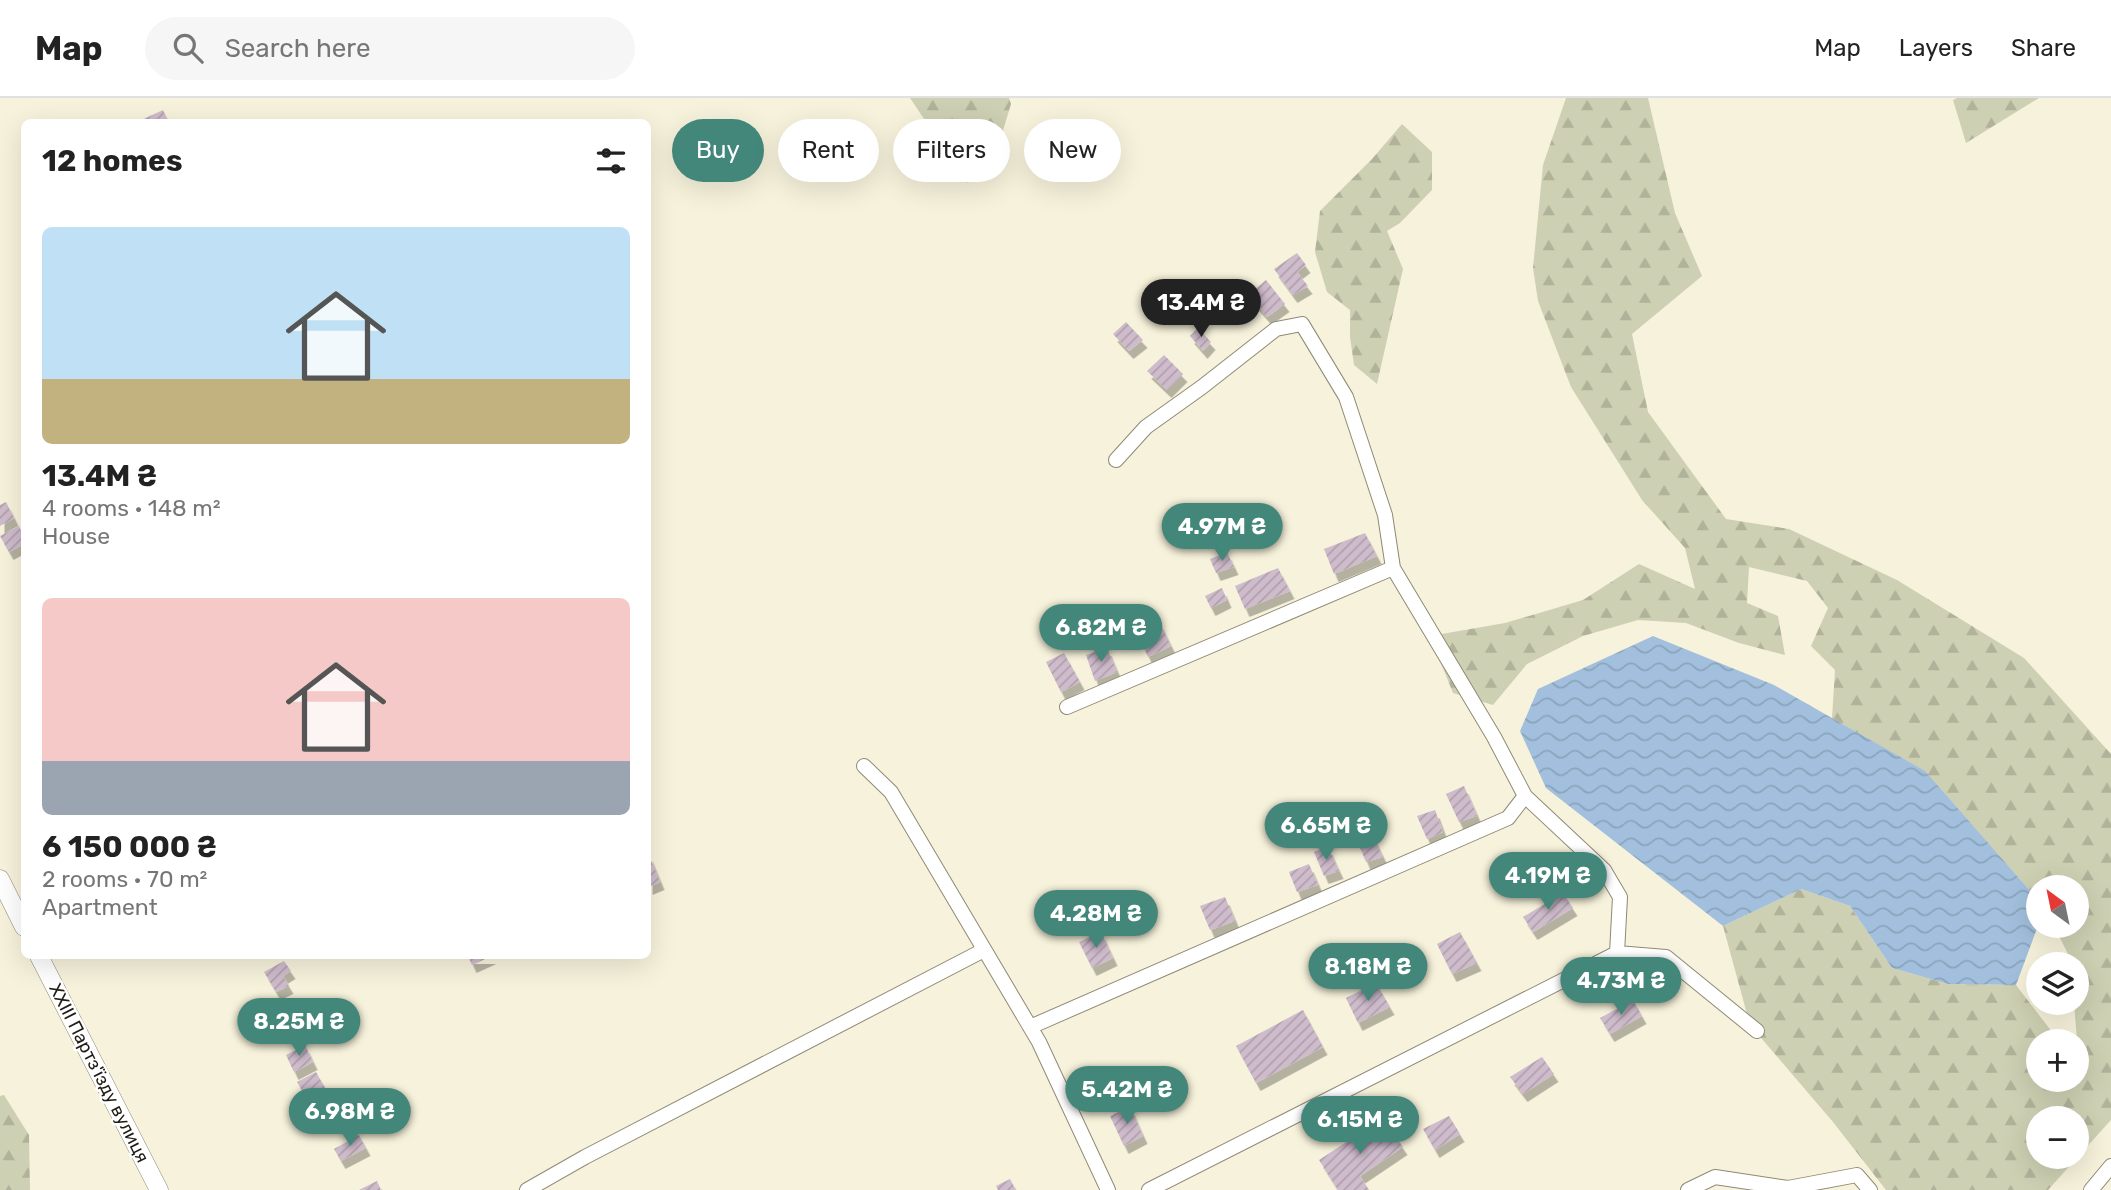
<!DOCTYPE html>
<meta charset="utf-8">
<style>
body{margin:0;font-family:Rubik,sans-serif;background:#f6f6f6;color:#222;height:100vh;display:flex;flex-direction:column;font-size:26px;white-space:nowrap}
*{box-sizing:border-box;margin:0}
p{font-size:23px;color:#767676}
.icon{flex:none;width:38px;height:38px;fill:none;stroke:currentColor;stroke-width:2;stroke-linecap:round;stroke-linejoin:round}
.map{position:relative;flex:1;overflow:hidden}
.details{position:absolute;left:21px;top:21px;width:630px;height:840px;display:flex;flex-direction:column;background:#fff;border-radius:10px;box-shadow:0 7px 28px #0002}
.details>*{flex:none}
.guide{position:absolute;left:672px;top:21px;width:665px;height:63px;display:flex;gap:14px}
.needle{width:46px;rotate:327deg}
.buttons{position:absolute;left:2026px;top:777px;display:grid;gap:14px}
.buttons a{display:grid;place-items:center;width:63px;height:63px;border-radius:50%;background:#fff;box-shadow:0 7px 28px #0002;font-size:35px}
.price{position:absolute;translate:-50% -60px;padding:0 16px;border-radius:24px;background:#43877b;color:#fff;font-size:23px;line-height:46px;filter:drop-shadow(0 2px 4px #0008)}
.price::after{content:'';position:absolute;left:50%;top:42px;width:21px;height:16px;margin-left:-10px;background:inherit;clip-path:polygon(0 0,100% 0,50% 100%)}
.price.current{background:#222;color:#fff}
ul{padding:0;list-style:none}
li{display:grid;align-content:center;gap:14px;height:371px;padding:0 21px}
li span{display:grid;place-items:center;height:217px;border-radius:10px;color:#555}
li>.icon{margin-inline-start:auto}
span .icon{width:126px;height:126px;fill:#fffc;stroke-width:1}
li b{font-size:30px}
h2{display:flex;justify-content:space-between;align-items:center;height:84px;padding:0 21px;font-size:30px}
.pill{padding:0 24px;border-radius:32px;background:#fff;box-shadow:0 7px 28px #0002;font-size:24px;line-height:63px}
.pill.current{background:#43877b;color:#fff}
header{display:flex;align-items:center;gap:42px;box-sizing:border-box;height:98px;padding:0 35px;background:#fff;border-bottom:2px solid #e0e0e0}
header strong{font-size:33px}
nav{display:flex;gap:38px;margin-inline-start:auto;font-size:24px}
.search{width:490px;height:63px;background:#f6f6f6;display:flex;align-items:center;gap:18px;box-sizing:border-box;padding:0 24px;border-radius:38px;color:#767676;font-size:26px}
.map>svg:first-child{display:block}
</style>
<header>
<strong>Map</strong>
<div class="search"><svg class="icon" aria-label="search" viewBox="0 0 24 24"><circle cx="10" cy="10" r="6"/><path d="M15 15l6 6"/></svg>Search here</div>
<nav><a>Map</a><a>Layers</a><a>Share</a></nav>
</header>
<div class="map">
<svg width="2111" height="1092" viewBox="0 0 2111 1092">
<defs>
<pattern id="forest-firs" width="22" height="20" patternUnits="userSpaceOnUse" patternTransform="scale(1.75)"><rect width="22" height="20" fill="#ced0b3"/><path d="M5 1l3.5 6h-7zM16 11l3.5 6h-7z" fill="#b0b299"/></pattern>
<pattern id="water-waves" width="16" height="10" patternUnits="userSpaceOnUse" patternTransform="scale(1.75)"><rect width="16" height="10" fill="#a2c0dd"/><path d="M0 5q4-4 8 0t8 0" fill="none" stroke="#8ba4bd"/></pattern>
<pattern id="building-hatch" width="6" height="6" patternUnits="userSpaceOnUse" patternTransform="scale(1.75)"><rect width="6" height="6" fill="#cebbcb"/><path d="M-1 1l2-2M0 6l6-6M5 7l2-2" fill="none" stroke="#b0a0ad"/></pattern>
<filter id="shadow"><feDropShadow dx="4.5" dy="8" stdDeviation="0" flood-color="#0004"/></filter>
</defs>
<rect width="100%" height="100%" fill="#f7f2db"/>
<path fill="url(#forest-firs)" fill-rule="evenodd" d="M910,0h99l2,6 -13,43 -31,36z
M1566,0h82l27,115 27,63 -70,58 16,78 78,107 63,10 108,51 127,78 87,96v366l-63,70h-162l-53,-68 -83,-97 -27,-99 78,-37 49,17 42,62 56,16 68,1 43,56h-20v39h38v-39l-3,-38h3v-39h-6l-1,-6 -16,-32h23v-39h-38v14l-114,-129 -93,-54 3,-48 -24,-24 17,-38 -21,-27 -58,-14 -2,36 31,13 7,39 -46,-12 -53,-20 -48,-3 -55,16 -56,28 -34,41 -40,-12 -23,-57 75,-13 78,-23 56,-36 56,25 -10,-41 -43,-48 -71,-113 -33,-86 -5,-33 10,-103zM2039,1020h38v39h-38z
M1957,0h82l-73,45 -13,-43z
M1402,26l30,28v38l-32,33 -13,8 16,38 -26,115 -23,-19 -4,-28v-27l-23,-18 -12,-40 5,-41 52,-52z
M4,997l25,40 1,55h-30v-94z"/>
<path fill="url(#water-waves)" d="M1653,538l121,49 151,86 114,130v22l-23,62 -68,-1 -56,-16 -42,-62 -49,-17 -78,37 -177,-138 -26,-57 18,-42z"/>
<path fill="url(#building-hatch)" filter="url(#shadow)" d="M163,12l6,12h-32z
M1297,155l9,12 -9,7 11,14 -15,9 -19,-26z
M1266,182l19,24 -18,13 -19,-22z
M1126,224l17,18 -14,11 -16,-17z
M1198,230l13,14 -8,9 -13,-15z
M1164,257l19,19 -16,16 -20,-19z
M6,404l8,16 -14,8v-21z
M19,428l5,11v7l-15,8 -9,-16z
M1365,435l12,23 -43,18 -10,-25z
M1227,454l7,15 -18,6 -6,-14z
M1278,470l12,23 -45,18 -10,-23z
M1222,490l5,12 -16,8 -6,-12z
M1159,523l12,25 -23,11 -12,-26z
M1107,550l10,24 -22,9 -9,-26z
M1064,555l16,29 -19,10 -15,-30z
M1464,688l13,30 -18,6 -13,-28z
M1435,712l8,22 -16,7 -10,-23z
M1373,738l10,21 -17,5 -8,-19z
M1328,749l11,24 -15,5 -10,-24z
M648,755l12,29 -12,5z
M1309,766l9,21 -21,7 -8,-20z
M1563,795l10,15 -40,24 -10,-15z
M1225,799l10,24 -25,9 -10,-24z
M1101,834l12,26 -21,10 -13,-26z
M1460,834l17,31 -25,11 -15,-30z
M468,858h24l-20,9z
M284,863l7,10 -8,5 6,10 -13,6 -12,-20z
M1376,885l14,24 -32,16 -12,-25z
M283,902l8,16 -19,10 -8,-16z
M1633,902l9,16 -32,18 -10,-16z
M1303,912l20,37 -67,36 -20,-37z
M305,947l8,17 -19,10 -8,-17z
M1542,959l12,17 -31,20 -13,-17z
M316,974l9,16 -19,10 -9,-16z
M1130,1009l13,29 -19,10 -14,-30z
M1449,1018l11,18 -25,16 -12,-21z
M1383,1020l20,29 -43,29 9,14h-31l-19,-30z
M359,1037l7,13 -25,13 -7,-12z
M1010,1081l6,11h-18l-2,-4z
M377,1083l4,9h-22z"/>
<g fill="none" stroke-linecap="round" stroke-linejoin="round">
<defs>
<path id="minor" d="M1116,362l30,-33 56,-40 74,-58 26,-5 44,73 39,118 8,53
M1067,609l326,-139 101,169 31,59 79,74 16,27 -3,56
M864,668l27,26 148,250 69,148
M1030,929l478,-209 17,-22
M527,1092l58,-33 399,-207
M1149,1092l468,-237 49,4 91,74
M1688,1092l27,-13 73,11 69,-13 13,15
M2091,1092l20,-24"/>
<path id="tertiary" d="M0,781l24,48
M39,858l120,234"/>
</defs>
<use href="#minor" stroke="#8f8a75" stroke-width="16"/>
<use href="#tertiary" stroke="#8f8a75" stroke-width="19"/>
<use href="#minor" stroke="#fff" stroke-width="14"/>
<use href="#tertiary" stroke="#fff" stroke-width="18"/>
</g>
<g text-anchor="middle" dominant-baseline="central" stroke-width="5" stroke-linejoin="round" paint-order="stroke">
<g font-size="18" fill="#1e1c13" stroke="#fff">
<text transform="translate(99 975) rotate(63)">XXIII Партз'їзду вулиця</text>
</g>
</g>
</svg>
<div class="buttons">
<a><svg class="needle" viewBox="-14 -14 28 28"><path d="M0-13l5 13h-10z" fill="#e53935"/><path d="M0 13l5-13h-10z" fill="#767676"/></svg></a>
<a><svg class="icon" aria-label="layers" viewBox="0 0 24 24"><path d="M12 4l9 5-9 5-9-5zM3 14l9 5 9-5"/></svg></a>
<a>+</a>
<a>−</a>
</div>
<b class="price current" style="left:1201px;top:241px">13.4M ₴</b>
<b class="price" style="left:1222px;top:465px">4.97M ₴</b>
<b class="price" style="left:1101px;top:566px">6.82M ₴</b>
<b class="price" style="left:1326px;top:764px">6.65M ₴</b>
<b class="price" style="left:1548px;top:814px">4.19M ₴</b>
<b class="price" style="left:1096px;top:852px">4.28M ₴</b>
<b class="price" style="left:1368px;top:905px">8.18M ₴</b>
<b class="price" style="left:1621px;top:919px">4.73M ₴</b>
<b class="price" style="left:299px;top:960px">8.25M ₴</b>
<b class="price" style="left:1127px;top:1028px">5.42M ₴</b>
<b class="price" style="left:350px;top:1050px">6.98M ₴</b>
<b class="price" style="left:1360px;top:1058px">6.15M ₴</b>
<div class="guide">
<a class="pill current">Buy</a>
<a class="pill">Rent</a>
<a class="pill">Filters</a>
<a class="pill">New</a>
</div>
<section class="details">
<h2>12 homes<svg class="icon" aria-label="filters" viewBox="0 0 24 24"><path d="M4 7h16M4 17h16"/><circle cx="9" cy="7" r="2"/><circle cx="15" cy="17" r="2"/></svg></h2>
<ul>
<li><span style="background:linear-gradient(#bfe0f5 70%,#c2b280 0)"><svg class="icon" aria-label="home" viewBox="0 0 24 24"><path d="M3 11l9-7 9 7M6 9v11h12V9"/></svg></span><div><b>13.4M ₴</b><p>4 rooms · 148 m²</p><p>House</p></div></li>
<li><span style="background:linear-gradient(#f6c9c9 75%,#9aa5b1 0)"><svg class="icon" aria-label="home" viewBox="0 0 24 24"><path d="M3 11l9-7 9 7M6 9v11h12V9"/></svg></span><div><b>6 150 000 ₴</b><p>2 rooms · 70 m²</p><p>Apartment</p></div></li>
</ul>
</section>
</div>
